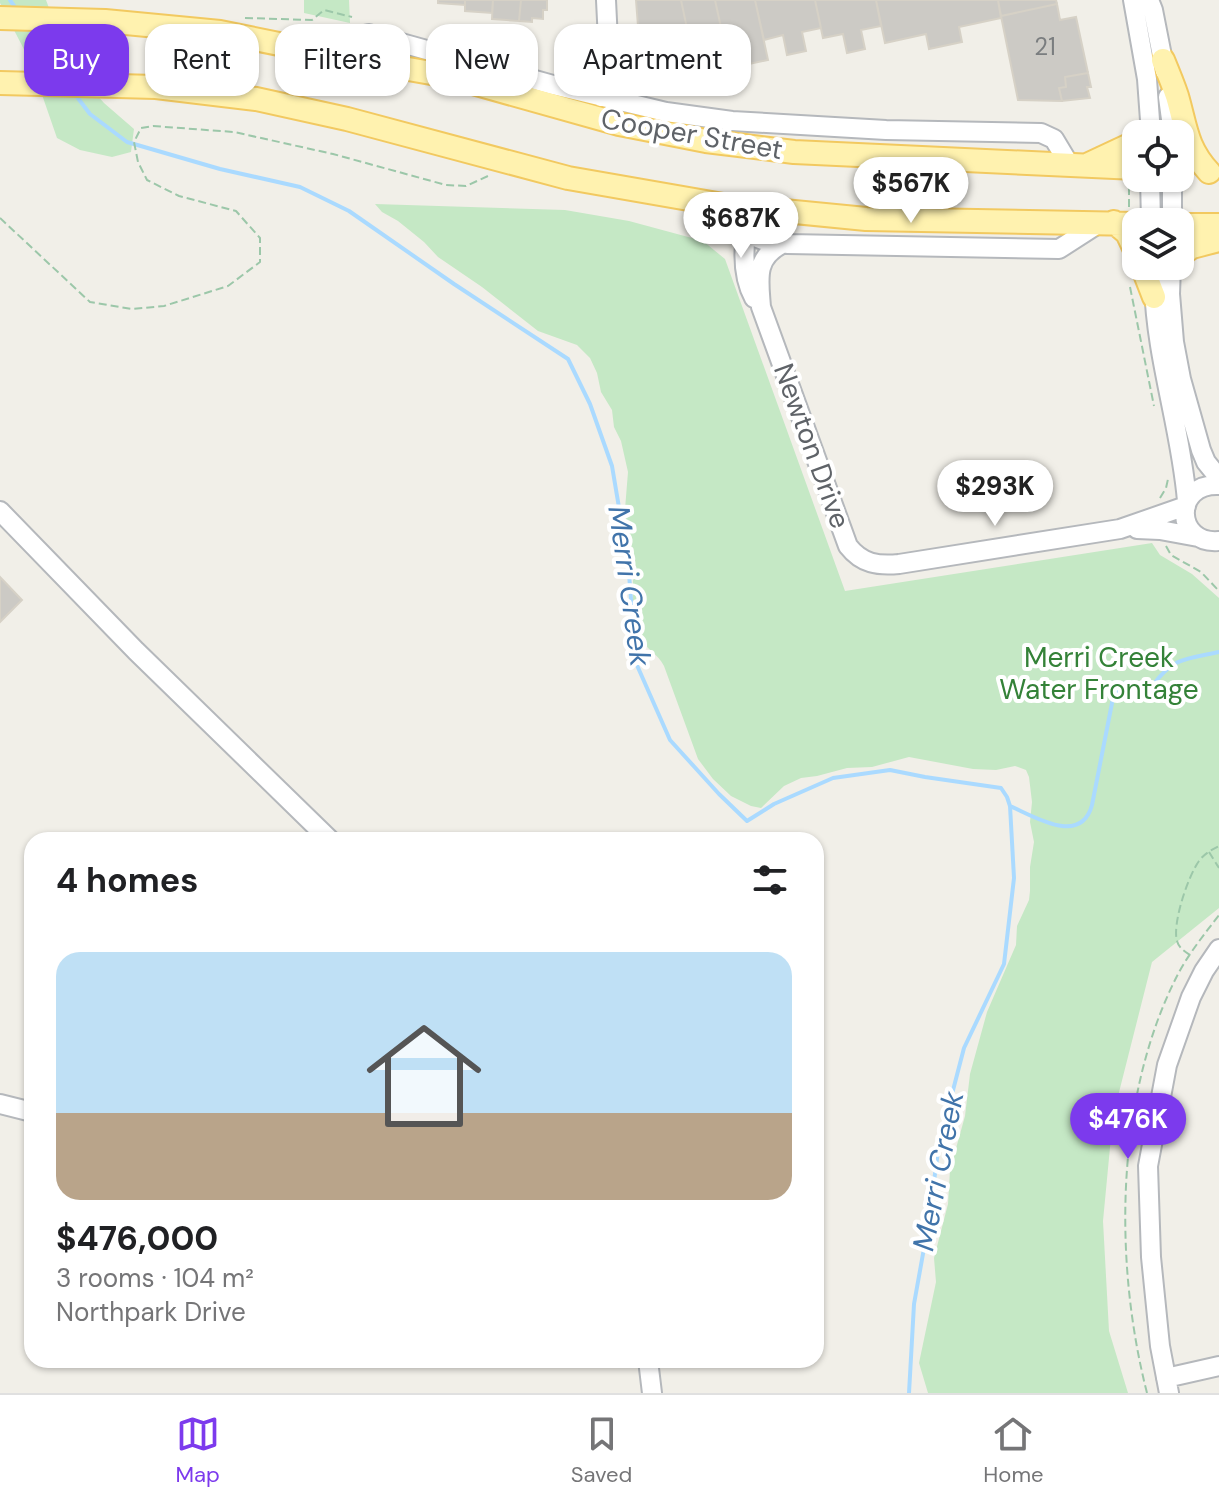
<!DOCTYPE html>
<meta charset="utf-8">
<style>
body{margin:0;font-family:"DM Sans",sans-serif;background:#f6f6f6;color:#202124;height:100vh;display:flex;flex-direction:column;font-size:30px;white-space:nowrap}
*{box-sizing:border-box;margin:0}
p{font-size:26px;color:#757577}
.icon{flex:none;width:44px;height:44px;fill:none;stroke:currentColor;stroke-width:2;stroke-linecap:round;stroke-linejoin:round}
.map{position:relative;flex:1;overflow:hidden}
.sheet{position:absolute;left:24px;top:832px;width:800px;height:536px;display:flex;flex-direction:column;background:#fff;border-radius:24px;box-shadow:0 2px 6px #0004}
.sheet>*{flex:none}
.top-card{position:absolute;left:24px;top:24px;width:800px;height:72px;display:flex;gap:16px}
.fabs{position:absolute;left:1122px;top:120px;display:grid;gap:16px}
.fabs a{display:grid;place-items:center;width:72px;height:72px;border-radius:16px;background:#fff;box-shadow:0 2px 6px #0004;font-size:40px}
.price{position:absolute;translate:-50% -68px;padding:0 18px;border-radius:28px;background:#fff;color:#222;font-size:26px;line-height:52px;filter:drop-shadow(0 2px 4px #0008)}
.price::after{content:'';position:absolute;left:50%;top:48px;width:24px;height:18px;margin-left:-12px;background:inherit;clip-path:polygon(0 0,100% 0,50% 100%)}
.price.selected{background:#7c3aed;color:#fff}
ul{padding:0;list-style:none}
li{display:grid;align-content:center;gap:16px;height:424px;padding:0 32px}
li+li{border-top:2px solid #e0e0e0}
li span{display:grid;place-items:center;height:248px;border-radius:24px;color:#555}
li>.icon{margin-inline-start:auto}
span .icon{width:144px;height:144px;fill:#fffc;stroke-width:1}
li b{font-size:34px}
h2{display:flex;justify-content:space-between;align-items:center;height:96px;padding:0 32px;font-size:34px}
.chip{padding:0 28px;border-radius:24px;background:#fff;box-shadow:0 2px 6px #0004;font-size:28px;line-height:72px}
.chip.selected{background:#7c3aed;color:#fff}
.dock{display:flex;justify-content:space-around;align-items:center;height:112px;border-top:2px solid #e0e0e0;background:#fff;font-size:22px;color:#757577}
.dock a{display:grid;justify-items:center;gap:4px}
.dock .selected{color:#7c3aed}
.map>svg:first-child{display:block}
</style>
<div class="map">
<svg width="1219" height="1393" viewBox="0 0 1219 1393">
<rect width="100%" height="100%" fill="#f1efe8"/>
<path fill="#c5e8c5" d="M0,0h46l24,65 34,38 30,26 -3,23 -19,5 -32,-7 -23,-12 -26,-75 -31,-60z
M304,0h45l1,23 -46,-10z
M375,204l190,6 64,11 74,20 22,18 120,332 307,-48 8,12 32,19 27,24v310l-67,54 -39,154 -10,105 6,110 19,62h-200l-9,-30 17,-81 -2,-24 14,-54 2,-34 15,-54 5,-42 17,-62 29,-67 1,-19 12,-26 1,-9v-24l4,-25 -4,-20 2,-20 -3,-25 -3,-7 -11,-4 -19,4 -23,-1 -64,-12 -37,10 -25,1 -30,8 -16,2 -17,8 -23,22 -10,-2 -20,-10 -18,-17 -15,-20 -34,-93c-6,-12 -18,-17 -24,-28 -11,-24 -5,-56 -8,-81 -1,-10 -7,-14 -9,-23l5,-62 -7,-31 -7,-14 -2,-17 -11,-18 -4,-19 -7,-15 -13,-13 -39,-14 -56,-44 -44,-30 -14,-15 -26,-21 -16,-9z"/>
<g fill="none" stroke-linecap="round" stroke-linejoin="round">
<path stroke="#aadaff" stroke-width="4" d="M10,0l7,10
M28,28l34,49
M74,93l16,21 37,28 93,27 80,18 49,24 105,73 114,75 22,45 22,62 16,95 8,102 34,77 49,54 28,27 27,-17 59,-26 57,-8 35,7 76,11 6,9 3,9 4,72 -10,86 -40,84 -25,96 -11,82 -14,78 -5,89
M1010,806c25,11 71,40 82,-1l21,-107 12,-15 19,3 9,-1c21,-28 33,-26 66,-33"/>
</g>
<path fill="#cccac5" stroke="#d6d1c6" stroke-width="2" d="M438,0h27v5l-27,-2z
M465,0h28l-1,13 -27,-2z
M493,0h28l-2,21 -27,-2z
M521,0h26v10h-4v9l-11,-1v4l-13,-1z
M636,0h45l14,66 -33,7 -22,-21z
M681,0h34l14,64 -33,7z
M715,0h40l13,60 -38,8z
M755,0h60l6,28 -19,4 4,19 -19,4 -4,-20 -19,5z
M815,0h61l5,26 -20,4 4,19 -18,4 -4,-19 -20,4z
M876,0h122l3,18 -42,9 3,15 -33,7 -3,-15 -41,9z
M998,0h58l1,4 -56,12z
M1057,4l3,16 16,-3 12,56 -23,4 1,10 -7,1 3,13 -44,-1 -17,-84z
M1088,73l3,14h-4l3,11 -28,3 -3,-13 7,-1 -1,-10z
M0,577l22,23 -22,22z"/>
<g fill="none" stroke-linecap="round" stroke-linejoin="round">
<defs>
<path id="minor" d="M1133,0l14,79 4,55
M1149,0l4,10 12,61
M323,52l31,-15 15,-3 184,51 113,27 66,9 154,9 155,3 13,6 15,25
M601,97l7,-56 -2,-41
M1168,97l5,37
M1150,178l1,44
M1172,178v44
M723,205c22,27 28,37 65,39l271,5 42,-27
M746,233c-3,22 -3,45 8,65
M782,244c-28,14 -23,36 -21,63l87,239c14,18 30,20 51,18l221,-35 66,-23
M1171,266l-1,28 4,48 7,37 20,71 5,12 13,16
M1154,285c2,74 27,143 33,216
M1219,485c-47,-2 -44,60 0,56
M0,511l136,140 194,189
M1137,529l23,1 38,7
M0,1104l32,8
M648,1360l4,33
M1166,1378l53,-12
M1169,1393l-9,-47 -9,-89 -3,-91 19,-101 24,-68 13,-26 15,-22"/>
<path id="major" d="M0,18l105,3 115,11 143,29 85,15 171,48 87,17 88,11 342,16
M1163,60c5,12 10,24 14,36 9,31 9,51 32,76
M0,83l156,4 100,12 91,20 221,59 155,27 143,14 270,5
M1089,164l47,-22
M1114,222l13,11 9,19
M1180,225h39
M1180,255l12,-8 27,-7
M1142,266l12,31"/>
</defs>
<use href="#minor" stroke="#b5b8bc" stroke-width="22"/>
<use href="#major" stroke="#f2c960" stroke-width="26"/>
<path stroke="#9cc7a9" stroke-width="2" stroke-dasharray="8 4" stroke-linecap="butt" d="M245,18l67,2 12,-10 28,7
M1129,207v-22
M0,218l90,84 42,7 32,-3 64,-20 32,-24v-24l-24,-27 -57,-15 -32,-16 -9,-18 -4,-20 7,-14 12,-2 81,6 99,22 113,31 20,1 22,-10
M1130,287l24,119
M1160,498l6,-10 2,-9
M1166,546l5,9 30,17 18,19
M1209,852l10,16
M1190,955c-6,-4 -11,-7 -13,-14 -5,-17 11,-65 22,-80 5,-7 12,-11 20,-15
M1147,1393c-33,-129 -32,-292 28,-413 11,-23 28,-44 44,-65"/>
<use href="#minor" stroke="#fff" stroke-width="18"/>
<use href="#major" stroke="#fff2af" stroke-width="22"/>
</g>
<g text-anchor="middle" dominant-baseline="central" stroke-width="8" stroke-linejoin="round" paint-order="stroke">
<g font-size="24" fill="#7a7d7f">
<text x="1045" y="46">21</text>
</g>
<g font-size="28" fill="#5f6368" stroke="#fff">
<text transform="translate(692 134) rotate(10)">Cooper Street</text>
<text transform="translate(812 446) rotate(70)">Newton Drive</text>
</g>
<g font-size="28" fill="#348238" stroke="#fff">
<text x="1099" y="657">Merri Creek<tspan x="1099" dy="32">Water Frontage</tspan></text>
</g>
<g font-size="30" font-style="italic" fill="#4174aa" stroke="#fff">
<text transform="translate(630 586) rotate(82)">Merri Creek</text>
<text transform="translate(938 1171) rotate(-79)">Merri Creek</text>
</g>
</g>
</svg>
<div class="fabs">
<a><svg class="icon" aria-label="locate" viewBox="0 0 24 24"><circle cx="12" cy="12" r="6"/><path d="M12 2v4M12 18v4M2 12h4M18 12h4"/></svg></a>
<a><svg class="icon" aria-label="layers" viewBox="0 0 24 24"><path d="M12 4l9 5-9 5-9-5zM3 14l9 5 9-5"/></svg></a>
</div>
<b class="price" style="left:911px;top:225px">$567K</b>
<b class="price" style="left:741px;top:260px">$687K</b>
<b class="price" style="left:995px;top:528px">$293K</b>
<b class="price selected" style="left:1128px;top:1161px">$476K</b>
<div class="top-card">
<a class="chip selected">Buy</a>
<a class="chip">Rent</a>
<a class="chip">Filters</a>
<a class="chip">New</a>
<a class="chip">Apartment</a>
</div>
<section class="sheet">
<h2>4 homes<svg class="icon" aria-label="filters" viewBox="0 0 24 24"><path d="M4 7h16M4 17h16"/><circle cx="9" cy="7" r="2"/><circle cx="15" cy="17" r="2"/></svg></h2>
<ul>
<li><span style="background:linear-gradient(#bfe0f5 65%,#b9a48a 0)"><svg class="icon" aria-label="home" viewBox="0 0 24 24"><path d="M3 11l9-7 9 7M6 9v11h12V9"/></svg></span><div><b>$476,000</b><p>3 rooms · 104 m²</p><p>Northpark Drive</p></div></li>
</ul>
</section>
</div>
<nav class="dock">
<a class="selected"><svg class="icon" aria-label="map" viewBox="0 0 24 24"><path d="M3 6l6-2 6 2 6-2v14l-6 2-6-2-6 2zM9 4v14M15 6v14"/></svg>Map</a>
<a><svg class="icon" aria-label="saved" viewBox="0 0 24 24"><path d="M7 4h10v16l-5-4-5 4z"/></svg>Saved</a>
<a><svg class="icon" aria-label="home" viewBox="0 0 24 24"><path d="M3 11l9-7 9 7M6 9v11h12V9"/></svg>Home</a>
</nav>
